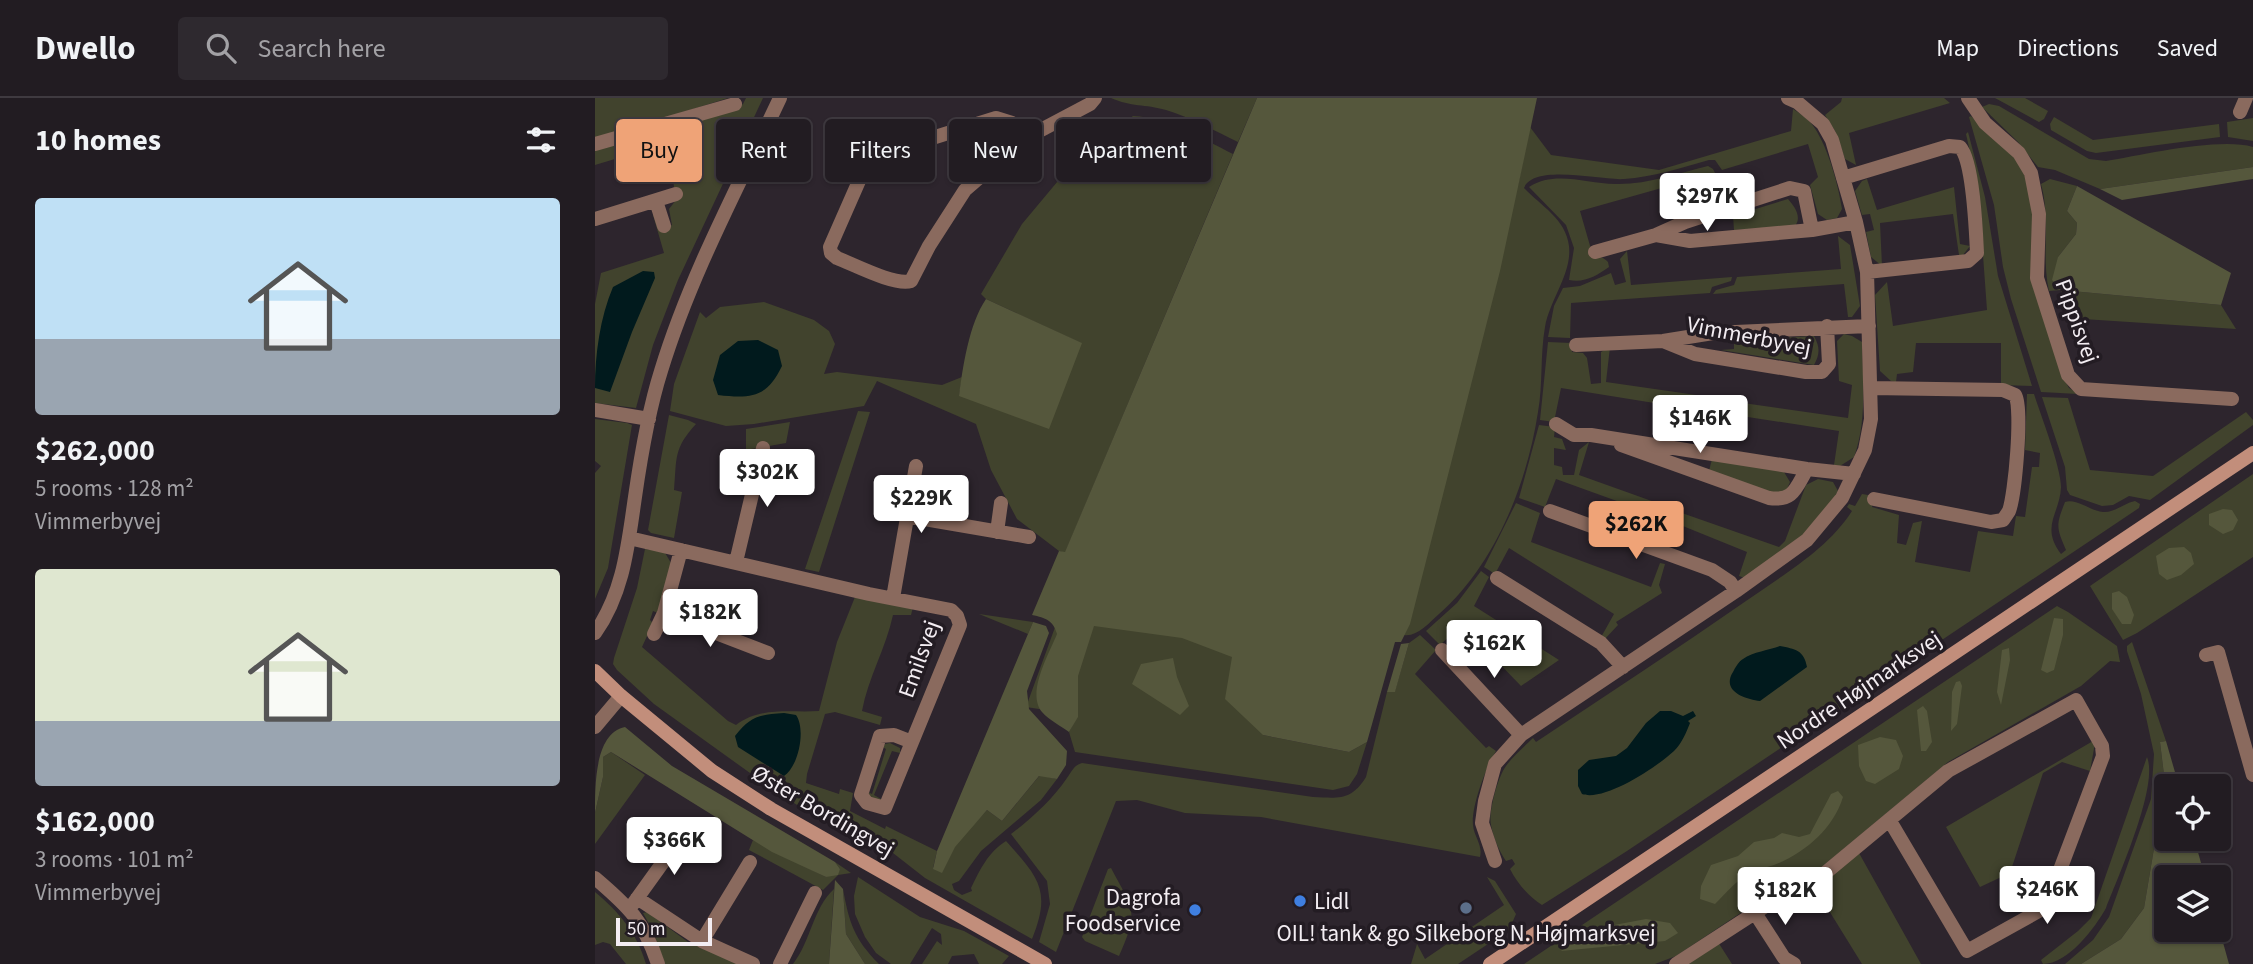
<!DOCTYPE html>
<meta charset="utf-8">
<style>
body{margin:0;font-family:"Source Sans 3",sans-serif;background:#2e292f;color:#f1f3f6;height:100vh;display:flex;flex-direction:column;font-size:26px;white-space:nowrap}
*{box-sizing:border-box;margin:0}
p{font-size:23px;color:#a2a1a5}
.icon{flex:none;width:38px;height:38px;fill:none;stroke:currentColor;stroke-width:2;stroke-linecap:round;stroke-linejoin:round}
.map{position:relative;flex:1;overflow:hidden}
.details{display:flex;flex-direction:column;background:#221c22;width:595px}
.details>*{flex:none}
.guide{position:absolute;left:21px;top:21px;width:665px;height:63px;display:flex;gap:14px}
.tools{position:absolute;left:1559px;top:676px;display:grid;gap:14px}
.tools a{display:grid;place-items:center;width:77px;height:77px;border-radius:7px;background:#221c22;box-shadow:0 2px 5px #0004,0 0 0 2px #3f3a40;font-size:35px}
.scale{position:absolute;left:21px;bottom:18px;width:96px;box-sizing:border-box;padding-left:7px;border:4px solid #f3edf2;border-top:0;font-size:19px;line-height:24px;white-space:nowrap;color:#f3edf2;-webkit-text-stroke:5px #231c23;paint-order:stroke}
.price{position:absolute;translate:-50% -60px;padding:0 16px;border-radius:7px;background:#fff;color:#222;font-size:23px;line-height:46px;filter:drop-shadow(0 2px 4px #0008)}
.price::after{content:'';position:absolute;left:50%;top:42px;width:21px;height:16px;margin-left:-10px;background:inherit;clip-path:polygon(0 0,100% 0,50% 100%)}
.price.active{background:#efa377;color:#111}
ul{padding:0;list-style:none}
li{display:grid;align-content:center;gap:14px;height:371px;padding:0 35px}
li span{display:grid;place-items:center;height:217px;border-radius:7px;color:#555}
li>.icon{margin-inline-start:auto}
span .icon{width:126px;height:126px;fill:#fffc;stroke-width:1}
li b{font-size:30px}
h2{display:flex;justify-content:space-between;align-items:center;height:84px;padding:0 35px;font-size:30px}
.tag{padding:0 24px;border-radius:7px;background:#221c22;box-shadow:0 2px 5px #0004,0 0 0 2px #3f3a40;font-size:24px;line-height:63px}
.tag.active{background:#efa377;color:#111}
header{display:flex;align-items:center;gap:42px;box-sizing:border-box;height:98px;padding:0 35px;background:#221c22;border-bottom:2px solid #3f3a40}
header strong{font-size:33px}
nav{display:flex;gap:38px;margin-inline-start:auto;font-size:24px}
.search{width:490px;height:63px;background:#2e292f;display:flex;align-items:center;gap:18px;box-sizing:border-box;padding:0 24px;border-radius:7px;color:#a2a1a5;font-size:26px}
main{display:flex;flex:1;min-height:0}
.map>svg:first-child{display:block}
</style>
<header>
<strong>Dwello</strong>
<div class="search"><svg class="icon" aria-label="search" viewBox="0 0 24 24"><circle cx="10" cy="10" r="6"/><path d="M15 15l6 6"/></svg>Search here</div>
<nav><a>Map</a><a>Directions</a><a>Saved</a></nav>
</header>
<main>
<section class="details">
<h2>10 homes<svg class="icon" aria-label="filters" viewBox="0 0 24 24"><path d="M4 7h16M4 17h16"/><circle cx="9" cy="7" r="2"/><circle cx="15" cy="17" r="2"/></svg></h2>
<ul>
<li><span style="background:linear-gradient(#bfe0f5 65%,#9aa5b1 0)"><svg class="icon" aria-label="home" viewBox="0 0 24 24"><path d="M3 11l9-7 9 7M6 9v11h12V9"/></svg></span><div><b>$262,000</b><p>5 rooms · 128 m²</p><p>Vimmerbyvej</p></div></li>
<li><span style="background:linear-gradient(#dfe7d0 70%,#9aa5b1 0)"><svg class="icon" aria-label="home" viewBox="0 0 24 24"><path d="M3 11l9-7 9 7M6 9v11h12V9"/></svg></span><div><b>$162,000</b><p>3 rooms · 101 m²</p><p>Vimmerbyvej</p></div></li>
</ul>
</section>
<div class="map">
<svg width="1658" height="866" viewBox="0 0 1658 866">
<rect width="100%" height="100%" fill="#2d252d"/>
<path fill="#41432d" d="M0,0h133l-133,42z
M151,0h17l-85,182 -25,65 -17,63 -41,-5v-99l6,-31 63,-20 -11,-38 1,-2 6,17 12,-5 -3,-16 7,-9 -3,-20 17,-5 -12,-35 -83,25v-15l142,-42 6,-4z
M516,0h146l-19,44c-23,-11 -48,-25 -72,-32 -21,-6 -35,-3 -55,-12z
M1247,0h102l6,5 -101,30 7,32 -11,-6 -10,-28 -10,-16 16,-13z
M1400,0h30l23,13 -4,8 -5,3z
M1394,6l10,2 90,53 17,2c37,-6 113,-24 147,-14v20l-153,22 -45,-19 -17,-3 -20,-25 -36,-35z
M1198,11c6,4 13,8 18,14 16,20 27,60 31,86l-5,9 -10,2 -9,-6 -8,-29 8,-8 -10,-33 -86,26 -7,-10h-6c-28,8 -56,17 -85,19 -21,2 -90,-16 -100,9 17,18 42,31 45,58 3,28 -19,53 -24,81 -5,28 -2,57 -7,85 -11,72 -43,153 -99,202 -10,9 -22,23 -35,21l-141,100 86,17 18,-10 -10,32 -8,12 -16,4 -258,-38 -6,-20 9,-17 -52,-8 56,-154 436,-368 12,-58 21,28 108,15 132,-39z
M538,18c36,2 68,22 100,38l-168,399 -6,-2 -42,-32 -26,-49 -15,-46 -99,-43 -13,25 -110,18 -28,2 -56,-15 4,-27 26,-72 6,6 14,-11 44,-5 50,18 15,11 6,13 -11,30 13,-2 105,13 20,-8 -3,19 122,-53 -95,-44 -5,-5 41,-70 51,-61z
M1376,18l42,39 14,24 6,33 -1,58 30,105 7,13 10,6 -38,-2 -30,-93 -8,-32 -9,-62 -25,-88z
M1459,19l39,23 126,-16 1,13 -124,16 -9,-2 -36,-21 -1,-6z
M1658,20v23l-25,-4 -1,-15z
M1373,34l17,65 13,79 34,110 -31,-1v-42h-85l-3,29 -16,2 -1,8 -5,-1 -11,-10 -5,-76 12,-13 6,44 94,-16 -9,-123 -12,-53z
M1113,68l5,3 2,4 -135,38 13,45c7,0 10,1 15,6l1,5c-13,9 -24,16 -40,13l5,-32 -8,-23 -37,-38c26,-17 58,-3 86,-3 32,1 63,-11 93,-18z
M1272,81l10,31 77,-23 6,57 10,2 -7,9h-4l-6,-41 -73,9 2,43 -11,-9 -5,-25 8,-2 -4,-16 -8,1 -7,-24 7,-10z
M1455,81l27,7 -10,25 10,12 -1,11 -18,23 3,33 160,15 15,24 -168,-11 -7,-28 -12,1c-8,-35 2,-72 -8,-107z
M1193,101c7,8 14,18 7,27l-61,4 -1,-14z
M1243,138l12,9 10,61 -8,11h-4l-4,-33 -131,10 3,-4 18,-5 3,-8 104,-8z
M1032,153l4,34 101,-8 -1,4 -19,6 -2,6 -139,10 -1,35 -22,-1 6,-31 9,-18 17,-2 31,-13 4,12 11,-3 -6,-23z
M1249,236l8,2 10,6c1,37 5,80 -8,115l-14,9 -6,-1 5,-34 -130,-20 6,-12 133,19 4,-33 -13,-4 -2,-40z
M1219,238c6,11 6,18 0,29l-93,-15 13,-1v-9z
M953,244l23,1 1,9 11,1 4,5 4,26 10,-1v-31l9,-5 -4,35 104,15 -6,14 -143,-23 -7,34 -14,-2z
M1432,296h7c7,22 27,73 27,93 -1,27 -21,39 0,67l5,-4c-10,-23 -10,-25 -1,-48 12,-4 25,9 38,10 12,1 21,-9 32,-11l5,3 -1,4 -512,343 -85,54c-13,-8 -25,-22 -32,-36l5,-5 -3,-5 -6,2c-7,-10 -13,-24 -15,-36 -3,-12 7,-49 15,-59 7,-10 18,-19 27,-28l3,4c70,-47 141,-93 210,-141 38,-27 81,-51 106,-90l-5,-4 2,-3 6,2 7,-12 12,2 -2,11 27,8 -2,28 9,2 7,-22 9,-2 -7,41 55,10 8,-41 35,5 3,-20 9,1 7,-50h7l1,-14 -15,-3z
M1447,299l26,1 22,72 63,6 93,-64 7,8v5l-103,75 -21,-4 -16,9 -11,1 -32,-11 -3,-5 -2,-23z
M263,313l12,1 -51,160 -14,-3z
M74,317l19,5 8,4c-23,25 -19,34 -22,66l8,2 -8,46 -23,-5 -3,-3z
M0,321l32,4 5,2 -24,143 -13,31v-126l6,-7 -6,-5z
M195,324l-4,21 -40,7v-21z
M944,327l16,2 -1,10 8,2 4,11 -12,-2v17l8,2 1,8h11l5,-25 10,-8 -10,33 95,34 -13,8 -105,-38 -11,28 -26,-9z
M1117,361l72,13 6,10 -4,9 -7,4 -70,-24z
M1658,376v83l-116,76 -14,7 -33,-54z
M1223,381l15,3 5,9c-20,40 -58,62 -93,87l-6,-2 8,-24 -79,-32 11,-8 100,35 6,-6 21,-56z
M921,405l24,10 -9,29 120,45 9,-24 5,1 -6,21 3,8 -46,29 2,3 -15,16 -3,-2 14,-25 -105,-66 -14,26 -11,-7z
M50,451l19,2 7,12 -13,50 -5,-2 -3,9 3,3 -11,24 86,74 8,4c25,-19 54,-12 83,-14l18,-69 18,-45 58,10 -2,8h-18c-7,33 -25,63 -31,96l20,6 -2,8 -45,-13 -10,2 -18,60 -1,9 33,11 1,-5 13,4 -3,18 35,18 1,-3 51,25 -4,17 54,-58 15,11 38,-46 17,4 -16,21 -60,51 -22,30 -7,3 2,6 8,5 10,-4 -1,-3c9,-18 17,-36 35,-47 32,36 46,49 26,98l-107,-61 -32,-25 -39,-21 -28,-10 -44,-26 -128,-92 -37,-34 -4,-6 1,-6 23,-70z
M886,473l8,6 -15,29 85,54 -38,26 -59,-61 -22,20 -14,-14 31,-28z
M1462,508l11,6 49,34 3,16 -10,-1 -29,25 -133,76 -131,109 -39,17 -102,68 -21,8h-131z
M384,516l54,8 -5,12z
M825,537l16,15 -21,24 71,74 3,-2 7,5c-10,16 -25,56 -23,74 1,12 10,20 7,32l-219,-40 -76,-4 -48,-13 -21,1 -60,151 -17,-10 11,-38 -3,-23 -36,-47c21,-16 41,-34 56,-56 5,-7 7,-13 15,-15l231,34c26,1 38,4 53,-20l21,-85 8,-1 14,-48z
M1537,544l34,99 -6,1 5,41 -21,125 -23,31 -40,25h-16l28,-24 16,-23 42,-118 3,-45 -13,-60 -14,-43v-5z
M1498,643l2,2 -5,28 -28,-9 -19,11 -33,100 -30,14 -34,-60z
M295,645l10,5v5l-8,-2 -18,44 7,4 -1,2 -10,-2 -2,-7 4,2 14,-45 -3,-2 2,-3z
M16,654l34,23 -50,69v-31l8,-36v-20z
M1552,659c12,29 -29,120 -41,151 -11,20 -38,56 -63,56l-2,-4 37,-29 13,-13z
M158,742l73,37 14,-8 -5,-7 16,11 -13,2 -15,15 -74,-40z
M1264,755l62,111h-59l-47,-76z
M516,770c23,43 28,43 8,88l-34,-15 -3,-4 26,-68z
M263,779l62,40 44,14 45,25 -7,8h-23l-5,-10 -22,2 -4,8h-26l15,-23 5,4 -1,-11 -9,-6 -22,36h-19l-15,-11 -11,-16 -10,-23 -1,-18z
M892,779l8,4 21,33 -7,16 -51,34h-47l6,-20 8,15 79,-54z
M239,791l-5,75h-36c18,-23 20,-56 41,-75z
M248,791c6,33 11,50 36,75h-14l-19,-30z
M0,794c24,20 42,41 51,72h-20l-16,-20 -7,-2 -8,3z
M52,814l41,30 54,22h-77l-13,-35 -9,-16z
M1123,844l14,22h-48z"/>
<path fill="#55573c" d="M662,0h280l-37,173 -90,353 -9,18h-6l-28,100 -18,10 -86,-17 -38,-36 7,-42 -50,-19 -88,-12 -16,50v41l-9,15c-8,-6 -20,-12 -27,-20 -16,-19 7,-58 15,-78 -4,-14 -11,-16 -25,-19l27,-64 6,1z
M1658,69v12l-131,21 -22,-11z
M1482,88l154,87 -10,32 -160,-15 -9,-10 6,-23 18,-23 1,-11 -10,-12z
M391,201l96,44 -33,86 -90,-33c4,-30 10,-72 27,-97z
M1628,411l9,1 6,10 -5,10 -10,4 -14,-9v-11z
M1589,449l7,6 3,11 -13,11 -14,5 -8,-6 -3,-18 13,-8z
M1524,493l8,6 7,18 -3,9h-9l-10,-15v-16z
M1459,520l9,1v16l-9,35 -7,3 -6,-3z
M438,524l13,4 3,7 -22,58 2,18 38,42 -1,14 -9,14 -18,-3 -37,45 -15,-11 -32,37 -13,26 -9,-4 4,-18z
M814,545l-14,49h-8l14,-48z
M1414,550l1,12 -9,45 -4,-13 5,-42z
M578,560l4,19 12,29 -9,9 -48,-31 9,-20z
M1365,583l2,5 -5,38 -6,7 1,-39 4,-10z
M1328,608l4,5 5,31 -6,9h-5l-4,-41z
M30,629l47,39 163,96 5,7 -2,6 -12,2 -54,-25 -161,-100 -8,5v20l-8,36c0,-29 0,-80 30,-86z
M1285,639l16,3 7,16 -4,13 -24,15 -9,-3 -7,-15 -1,-21z
M1571,643l13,45h-12v52h27l11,39h-38v52l52,-1 10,36h-148l40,-25 23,-31 21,-125 -5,-41z
M1243,693l5,6c-10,32 -38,56 -69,68 -9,3 -18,5 -26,9 -13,8 -23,20 -33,30l-15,-5 1,-13 10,-21 27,-9 16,-14 20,-4 8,-5 17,4 11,-3 21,-40z
M240,782l8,9 3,45 19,30h-36z
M1051,821l24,4 8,10 -13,8 -104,10 16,-16 21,-7z"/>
<path fill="#011a1d" d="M48,173l11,1 1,6 -23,54 -22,60 -15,-4c0,-34 5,-70 18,-101z
M163,242l20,10 4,16c-15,31 -30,33 -64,29l-5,-15 7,-25 18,-14z
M1185,548c15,3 24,4 27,21l-47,34c-15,-2 -39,-10 -27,-29 2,-4 6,-11 10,-13 10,-7 26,-9 37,-13z
M1065,613h11l12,5 10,-5 3,5 -8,5 2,2c-4,10 -8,20 -16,28 -17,16 -70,51 -92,43l-4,-8v-16l11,-10 27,-4 11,-8 19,-25z
M189,615l12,2c10,14 3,51 -12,61l-46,-29 -3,-11c16,-20 23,-21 49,-23z"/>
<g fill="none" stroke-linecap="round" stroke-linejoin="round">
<path stroke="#8a6a5e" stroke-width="14" d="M1373,0l17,25 34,30 12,20 8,41 -2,64 31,97 13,14 151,10
M1645,14l6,-14
M429,41l-12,-16 -16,-5 -115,36 -15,11 -36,82 1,6 6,5c18,7 58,28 74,23l18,-35 36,-56 59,-51 66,-35 5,-6
M0,46l140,-40
M1248,80l106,-32 11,1c13,14 16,84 17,106l-9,8 -101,11
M61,103l8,25
M0,121l81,-25
M1061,137l34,6 122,-11 44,-8
M1000,154l61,-17 29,-13 105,-34 14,3 8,39
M1068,243l32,13 111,18h16l7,-8 -2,-38
M981,247l87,-4 50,-8 156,-7
M1276,290l132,2 12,5c8,12 0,100 -6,116 -2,3 -4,6 -6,9l-12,2 -117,-23
M0,312l54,9
M961,326l18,11h17l216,34 47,5
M1026,347l148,53c25,4 27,-11 38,-29
M955,413l162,59 18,12 6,9
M312,418l122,21
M402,434l4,-29
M34,440l240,56 82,16 6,6 3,9 -75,183 -18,-5 -6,-8 19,-59 14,-1 18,7
M141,464l27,-114
M902,480l104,65 22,24
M298,500l23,-132
M69,515l104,40
M0,535c29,-41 33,-89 40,-136 6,-42 13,-85 26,-126 29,-95 77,-184 119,-273
M59,536l10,-21 17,-63
M847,552l79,85
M1611,557l12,-3 35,123
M0,629l26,-31
M900,763l-13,-38 3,-22 10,-37 26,-29 215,-144 71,-51 35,-42 23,-48 6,-31 -4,-147 -11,-50 -24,-82 -9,-16 -26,-22 -9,-4
M0,780c33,28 49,43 63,86
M42,800l65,43 51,23
M38,806l56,-78
M1160,815l29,45 10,6
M107,843l48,-79
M185,866l35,-71
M1081,866l111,-72 31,-13 130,-108 128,-71 26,46 1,10 -57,151 -79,44 -77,-130"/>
<path stroke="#c28e7b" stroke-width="14" d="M0,573l26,25 91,75 59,38 274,155
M895,866l763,-511"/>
</g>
<g fill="#3f7fe0" stroke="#231c23" stroke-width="2.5">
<circle cx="705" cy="803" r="7"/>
<circle cx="600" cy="812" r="7"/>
</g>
<circle fill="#5c6f8a" stroke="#231c23" stroke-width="2.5" cx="871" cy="810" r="7"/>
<g text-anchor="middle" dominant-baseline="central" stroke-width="7" stroke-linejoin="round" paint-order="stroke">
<g font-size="23" fill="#f3edf2" stroke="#231c23">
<text transform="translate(1482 223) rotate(70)">Pippisvej</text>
<text transform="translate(1154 238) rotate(11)">Vimmerbyvej</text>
<text transform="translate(324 561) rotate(-70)">Emilsvej</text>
<text transform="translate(1264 592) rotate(-34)">Nordre Højmarksvej</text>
<text transform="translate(228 713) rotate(30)">Øster Bordingvej</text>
</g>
<g font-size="23" fill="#f3edf2" stroke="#231c23" text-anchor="end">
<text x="586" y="799">Dagrofa<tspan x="586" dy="26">Foodservice</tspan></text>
<text x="719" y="803" text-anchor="start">Lidl</text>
<text x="871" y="835" text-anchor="middle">OIL! tank &amp; go Silkeborg N. Højmarksvej</text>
</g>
</g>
</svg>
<div class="tools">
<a><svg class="icon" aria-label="locate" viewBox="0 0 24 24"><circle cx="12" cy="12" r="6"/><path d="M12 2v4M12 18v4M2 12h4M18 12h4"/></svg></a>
<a><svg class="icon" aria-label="layers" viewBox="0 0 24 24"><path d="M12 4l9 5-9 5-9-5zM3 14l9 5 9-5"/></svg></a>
</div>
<div class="scale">50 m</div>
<b class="price" style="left:1112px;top:135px">$297K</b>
<b class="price" style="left:1105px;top:357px">$146K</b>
<b class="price" style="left:172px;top:411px">$302K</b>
<b class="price" style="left:326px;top:437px">$229K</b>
<b class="price active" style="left:1041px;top:463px">$262K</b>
<b class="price" style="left:115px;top:551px">$182K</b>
<b class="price" style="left:899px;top:582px">$162K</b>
<b class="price" style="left:79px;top:779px">$366K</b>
<b class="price" style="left:1452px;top:828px">$246K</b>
<b class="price" style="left:1190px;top:829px">$182K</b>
<div class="guide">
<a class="tag active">Buy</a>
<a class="tag">Rent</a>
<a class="tag">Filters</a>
<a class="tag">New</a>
<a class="tag">Apartment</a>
</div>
</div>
</main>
